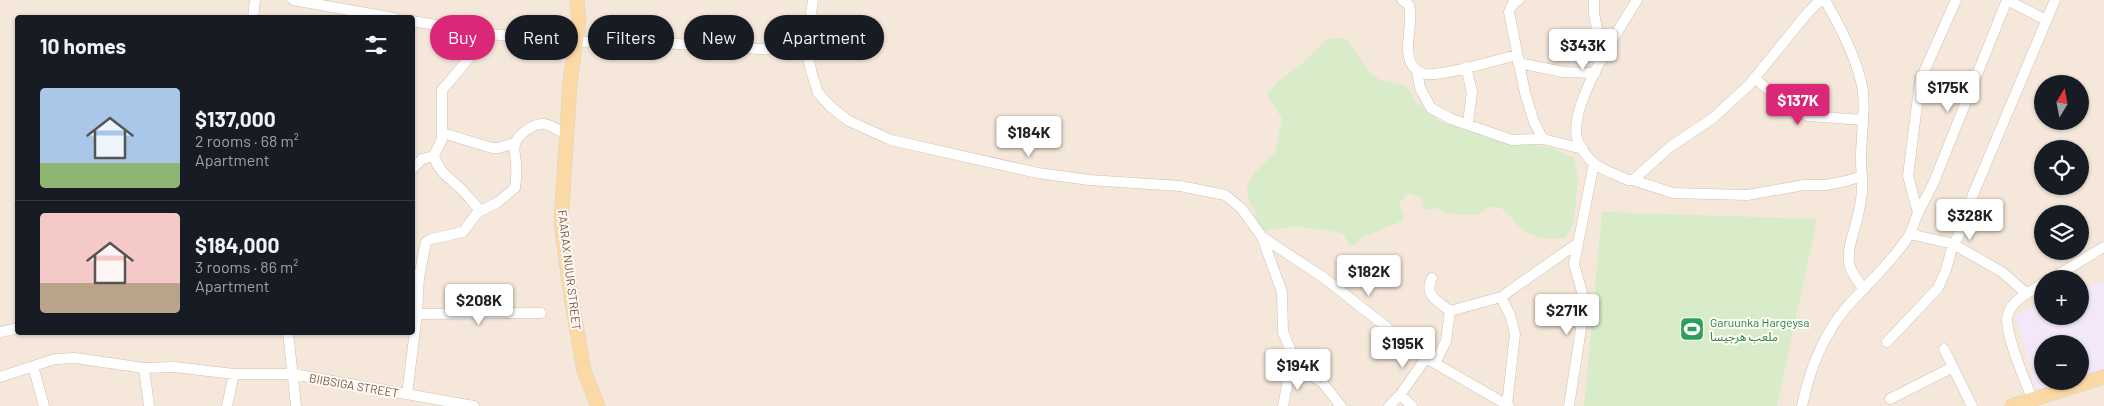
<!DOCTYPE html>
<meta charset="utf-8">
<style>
body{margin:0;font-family:Barlow,"Noto Sans Arabic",sans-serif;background:#242831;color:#f1f3f6;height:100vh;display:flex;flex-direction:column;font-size:19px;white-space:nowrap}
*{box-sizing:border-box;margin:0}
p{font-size:16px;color:#9ea1a6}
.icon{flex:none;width:28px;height:28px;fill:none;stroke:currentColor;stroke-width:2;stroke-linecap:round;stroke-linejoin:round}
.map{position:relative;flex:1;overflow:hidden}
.sheet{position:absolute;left:15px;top:15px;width:400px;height:320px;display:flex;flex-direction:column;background:#171b24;border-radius:5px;box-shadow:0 1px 4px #0004}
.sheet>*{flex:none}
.top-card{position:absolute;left:430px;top:15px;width:475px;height:45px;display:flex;gap:10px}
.needle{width:32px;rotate:10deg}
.controls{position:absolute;left:2034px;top:75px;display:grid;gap:10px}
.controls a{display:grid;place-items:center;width:55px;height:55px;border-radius:50%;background:#171b24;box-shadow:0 1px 4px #0004;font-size:25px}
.price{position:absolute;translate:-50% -42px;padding:0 11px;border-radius:5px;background:#fff;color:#222;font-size:16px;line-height:32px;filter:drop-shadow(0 1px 2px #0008)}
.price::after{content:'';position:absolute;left:50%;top:30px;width:15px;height:11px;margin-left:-8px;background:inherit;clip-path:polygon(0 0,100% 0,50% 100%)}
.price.current{background:#db2777;color:#fff}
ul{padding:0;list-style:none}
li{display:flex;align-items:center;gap:15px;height:125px;padding:0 25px}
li+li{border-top:1px solid #363941}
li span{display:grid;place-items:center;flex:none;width:140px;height:100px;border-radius:5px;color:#555}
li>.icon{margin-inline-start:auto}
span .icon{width:60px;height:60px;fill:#fffc;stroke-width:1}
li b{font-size:21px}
h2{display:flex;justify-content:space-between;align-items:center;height:60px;padding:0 25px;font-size:21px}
.chip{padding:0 18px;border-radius:22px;background:#171b24;box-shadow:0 1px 4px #0004;font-size:18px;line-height:45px}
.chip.current{background:#db2777;color:#fff}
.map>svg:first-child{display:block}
</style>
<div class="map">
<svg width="2104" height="406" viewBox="0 0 2104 406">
<rect width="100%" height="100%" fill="#fdf6ec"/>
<path fill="#f5e8da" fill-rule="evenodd" d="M0,0h2104v406h-2104zM18,18h394v314h-394zM2042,84h38v37h-38zM2042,149h38v37h-38zM2042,214h38v37h-38zM2042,279h38v37h-38zM2042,344h38v37h-38z"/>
<path fill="#f3e8fa" d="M2104,282v86l-24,9v-33h-38v37h28l-33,12 -21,-78 26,-12v13h38v-28z"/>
<path fill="#d8ecc9" d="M1341,38l6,2 23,33 11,7 24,6 5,4 6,12 24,19 66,21 20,1 25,5 23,10 4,19 -4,44 -2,6 -7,11c-14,3 -37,-1 -47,-12 -8,-9 -10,-17 -23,-19 -8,-2 -10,5 -17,7 -5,2 -30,0 -35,-2 -1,0 -5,-4 -6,-4l-13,2 -3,-13 -13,-4 -9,10 5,12 -2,6 -41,17 -4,5 -6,3 -5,-6 -2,-6 -7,-2 -41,-6 -34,5 -6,-5 -1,-15 -7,-12 -1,-14 8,-13 20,-19 7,-34 -15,-24 9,-12 22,-16 30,-28z
M1602,212l215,7 -40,187h-193z"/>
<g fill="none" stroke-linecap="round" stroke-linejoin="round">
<defs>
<path id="minor" d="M293,0l101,18
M813,0l-7,49 6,25 6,19 13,14 18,14 42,19 147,33 51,7 91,6 45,9 17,14 20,28 62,41 102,80 83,48
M1402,0l7,5c5,19 -6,40 2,58 3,6 8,10 15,11 19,2 70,-14 91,-19
M1519,0l-6,3 -4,9 16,81 9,29 9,17
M1594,0v13l8,45
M1637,0c-18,29 -68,104 -60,138 2,8 10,20 17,25 9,8 24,12 34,17h5l40,13 74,2 57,-10h22l20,-4 16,-5c-4,-28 4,-56 1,-84 -4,-30 -23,-66 -38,-92
M2007,0l39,20
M253,18l2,-18
M412,21l78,13 86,8 52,-1 166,10 12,-2
M1518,63l45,9 32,1
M1466,67l6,25 -4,31
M1417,71l3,17 11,20 20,11 61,21 31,-1 40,10
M1754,78l38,31 16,7 55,4
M443,133l49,15h6l17,-5
M434,156c4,16 16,22 27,33 7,7 13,15 20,22
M412,169l10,-10 12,-3 8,-17v-49l48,-56
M1862,176c1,13 -1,27 -4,39 -3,15 -11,32 -9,47 1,10 9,19 15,27
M1633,180l37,-33 43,-29 36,-33 56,-69 15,-16
M1918,213l-10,-37 12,-95 36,-81
M1910,234l8,-21 15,-29 74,-184
M1262,237l20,55 1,40 14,34 25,16 19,24
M1432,278c-9,17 6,23 18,33
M2051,279l53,-32
M1501,297l9,18 5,19 -8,71
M417,314l124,-1
M0,332l18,-4
M288,332l8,74
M1887,342l51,-54 8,-18 7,-26 49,28 25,22
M1944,349l28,57
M1435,363l11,-22 4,-30 51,-14 77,-54
M33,366l11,40
M144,368l5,38
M0,377l55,-18 20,-1 69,10 30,-1 60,7h59l181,32
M407,394l10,-80 2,-37 7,-35 5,-3 32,-7 14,-19 21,-11 17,-14c1,-8 2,-16 1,-24 0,-7 -3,-12 -1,-19 1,-5 5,-10 9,-13 19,-14 25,-8 42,3
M1400,395l12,11
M1890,399l63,-32
M2032,399c-6,-17 -30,-70 -24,-85 5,-15 22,-22 34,-30
M227,406l7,-32
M1283,406l6,-31 8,-9
M1389,406l11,-11 26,-37
M1569,406l13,-84v-30l-8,-28 20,-101
M1802,406c7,-34 21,-70 43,-97 22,-25 47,-47 65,-75l43,10 5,-7 14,-40 83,-197"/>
<path id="major" d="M577,0l2,19 -9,64 -9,140 11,80 12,68 14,35
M2012,406l92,-29"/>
</defs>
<use href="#minor" stroke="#d1beb0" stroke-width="11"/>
<use href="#major" stroke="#dad1cd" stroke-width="15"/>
<use href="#minor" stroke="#fff" stroke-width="10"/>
<use href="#major" stroke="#fbd9a5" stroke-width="14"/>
</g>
<defs>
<symbol id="stadium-square" viewBox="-11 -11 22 22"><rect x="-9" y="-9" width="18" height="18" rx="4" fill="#2e9e5b" stroke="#fffaf3"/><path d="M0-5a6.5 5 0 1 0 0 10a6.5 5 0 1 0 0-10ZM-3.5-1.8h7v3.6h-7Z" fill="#fff"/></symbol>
</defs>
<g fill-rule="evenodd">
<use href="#stadium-square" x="1678" y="315" width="28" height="28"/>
</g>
<g text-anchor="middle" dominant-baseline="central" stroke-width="4" stroke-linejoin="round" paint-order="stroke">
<g font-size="12" fill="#7a5c4d" stroke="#fffaf3">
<text transform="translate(570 270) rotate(83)">FAARAX NUUR STREET</text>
<text transform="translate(354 385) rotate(10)">BIIBSIGA STREET</text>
</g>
<g font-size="12" fill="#27864d" stroke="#fffaf3" text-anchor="start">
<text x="1710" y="322">Garuunka Hargeysa<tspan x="1710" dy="14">ملعب هرجيسا</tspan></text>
</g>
</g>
</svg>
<div class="controls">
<a><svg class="needle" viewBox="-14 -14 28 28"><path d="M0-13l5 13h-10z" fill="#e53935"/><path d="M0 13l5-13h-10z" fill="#9ea1a6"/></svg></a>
<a><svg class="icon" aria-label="locate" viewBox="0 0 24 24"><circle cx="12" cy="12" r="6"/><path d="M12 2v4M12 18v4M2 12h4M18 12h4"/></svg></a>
<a><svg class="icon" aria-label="layers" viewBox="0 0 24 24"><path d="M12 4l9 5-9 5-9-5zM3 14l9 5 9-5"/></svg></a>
<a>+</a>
<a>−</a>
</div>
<b class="price" style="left:1583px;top:71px">$343K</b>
<b class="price" style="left:1948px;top:113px">$175K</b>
<b class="price current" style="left:1798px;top:126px">$137K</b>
<b class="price" style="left:1029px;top:158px">$184K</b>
<b class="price" style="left:1970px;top:241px">$328K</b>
<b class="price" style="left:1369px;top:297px">$182K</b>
<b class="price" style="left:479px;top:326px">$208K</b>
<b class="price" style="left:1567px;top:336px">$271K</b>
<b class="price" style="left:1403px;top:369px">$195K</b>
<b class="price" style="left:1298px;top:391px">$194K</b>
<div class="top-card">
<a class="chip current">Buy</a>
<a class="chip">Rent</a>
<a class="chip">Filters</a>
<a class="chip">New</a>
<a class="chip">Apartment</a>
</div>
<section class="sheet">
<h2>10 homes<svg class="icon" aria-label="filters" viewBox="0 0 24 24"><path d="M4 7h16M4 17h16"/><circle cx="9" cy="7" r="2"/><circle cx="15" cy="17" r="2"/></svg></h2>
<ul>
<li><span style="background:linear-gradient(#a9c7e8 75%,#8fb573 0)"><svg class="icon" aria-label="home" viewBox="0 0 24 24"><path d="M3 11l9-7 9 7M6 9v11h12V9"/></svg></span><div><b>$137,000</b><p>2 rooms · 68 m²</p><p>Apartment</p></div></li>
<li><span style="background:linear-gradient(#f6c9c9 70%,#b9a48a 0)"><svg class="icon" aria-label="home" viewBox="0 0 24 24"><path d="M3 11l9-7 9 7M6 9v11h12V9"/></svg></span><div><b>$184,000</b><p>3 rooms · 86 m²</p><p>Apartment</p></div></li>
</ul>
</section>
</div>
